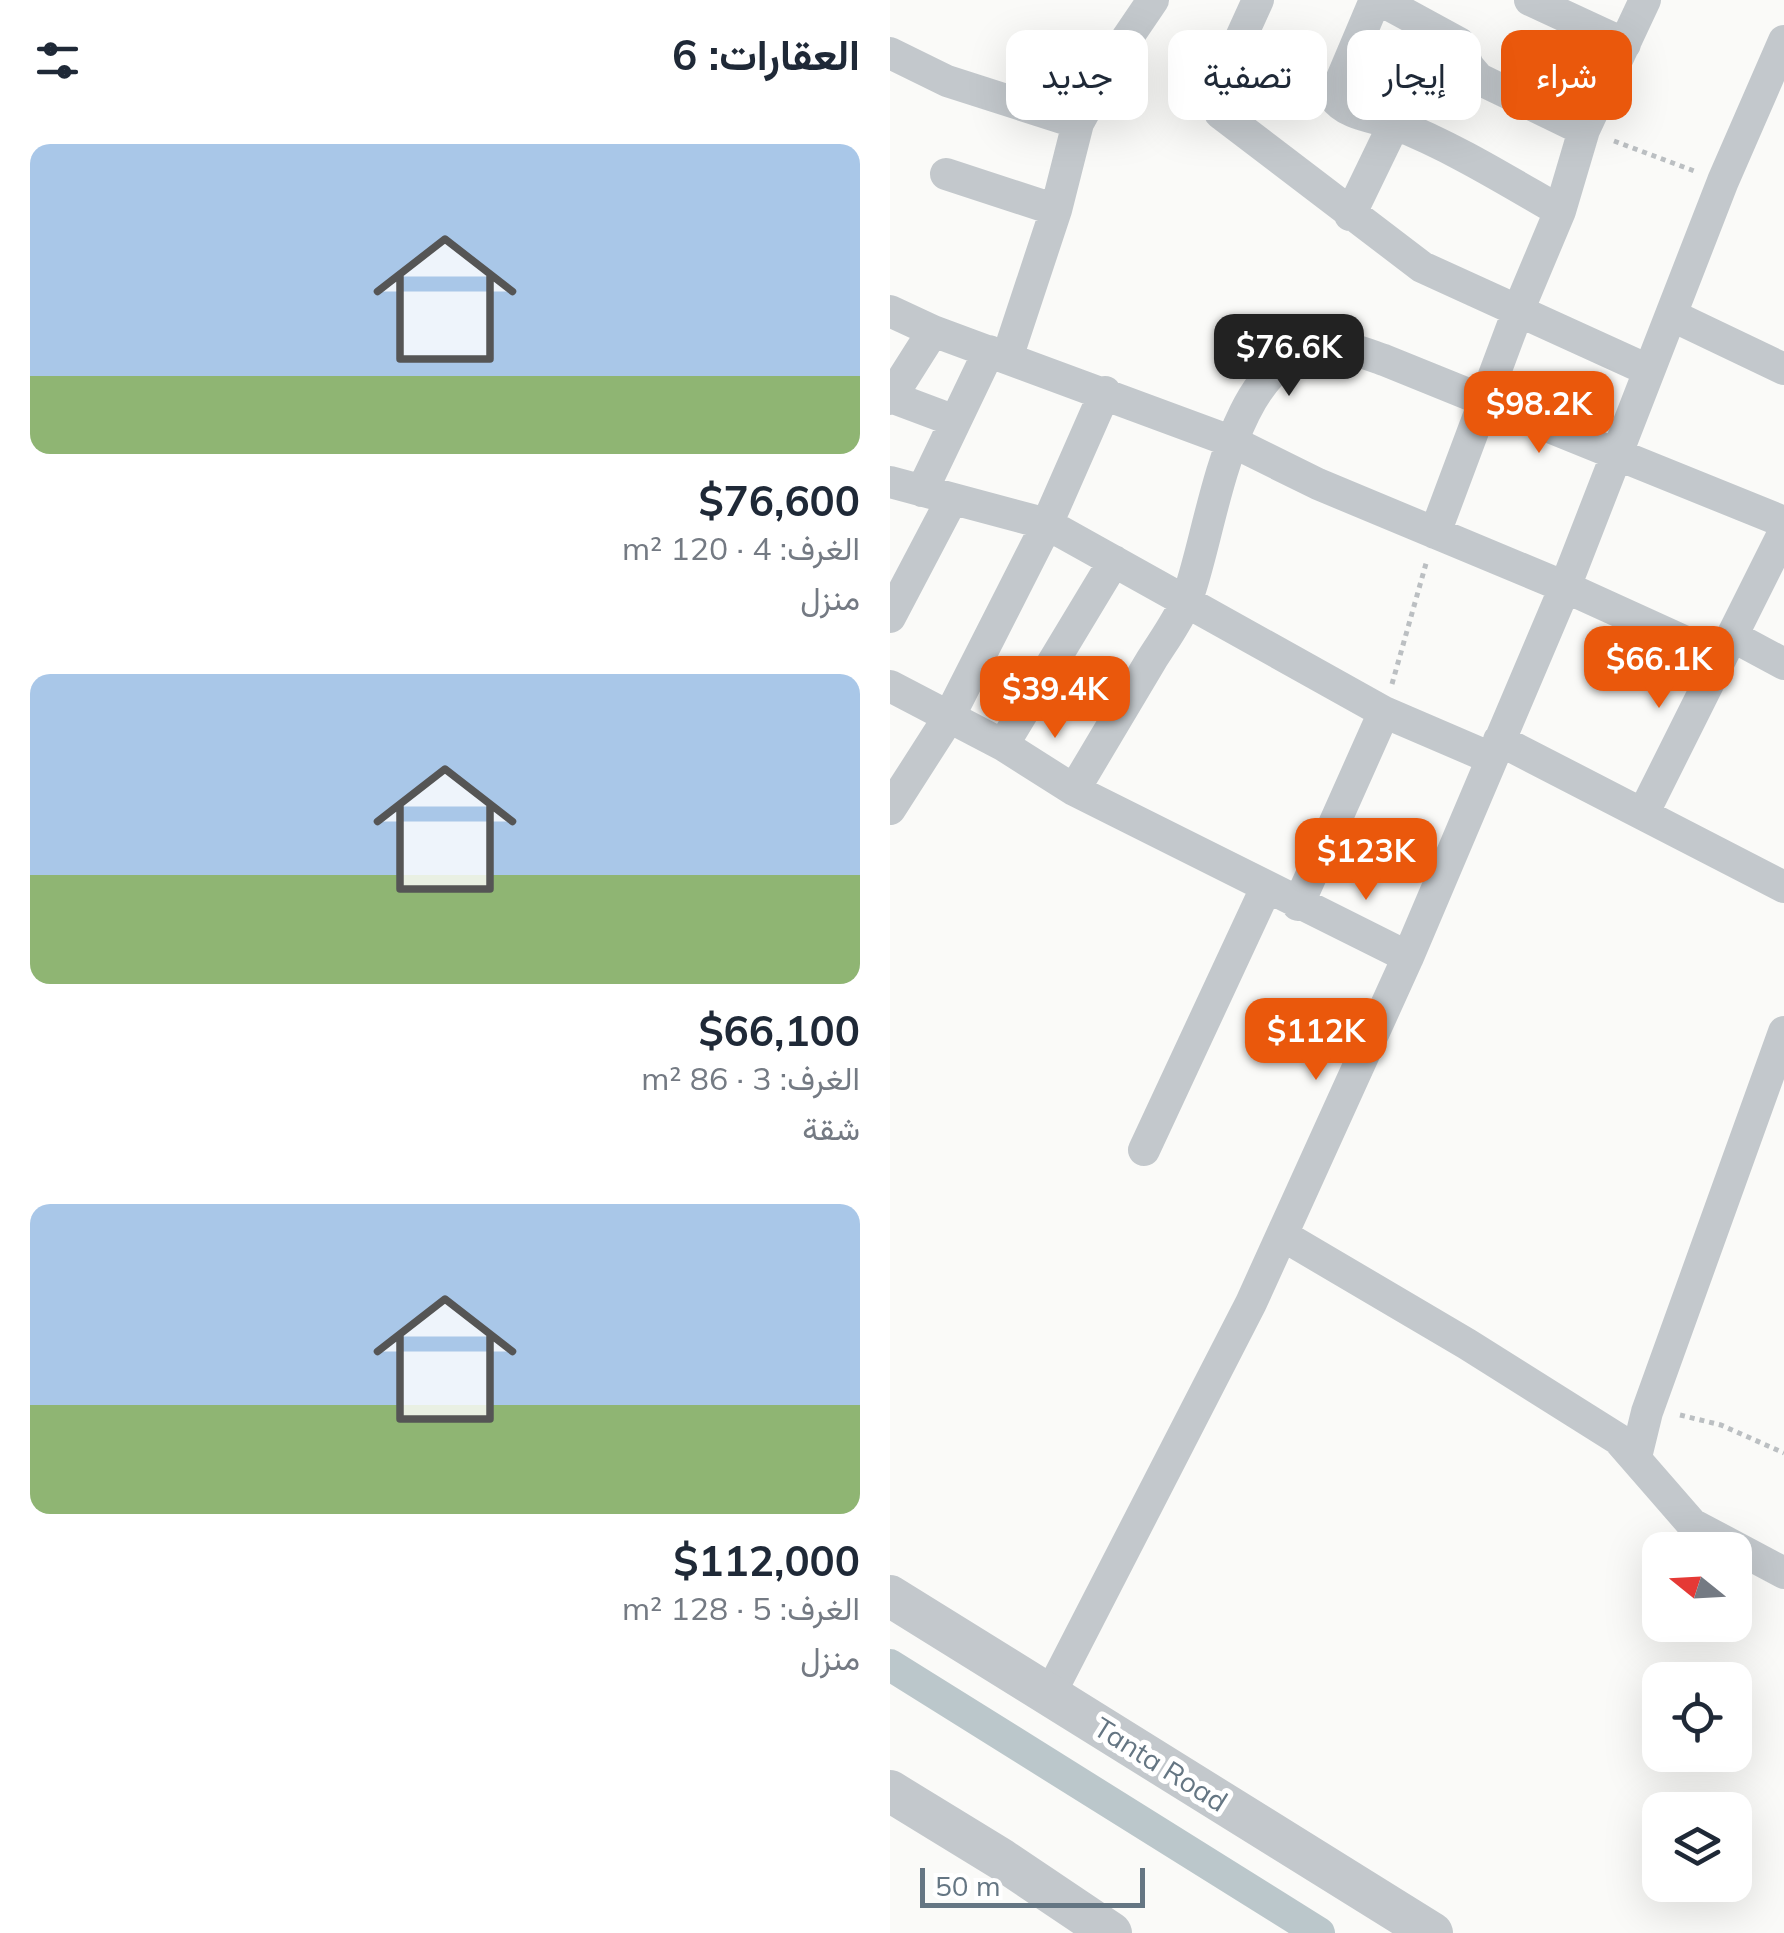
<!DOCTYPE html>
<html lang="ar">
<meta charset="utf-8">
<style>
body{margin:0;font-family:Mulish,Vazirmatn,sans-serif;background:#f2f2f3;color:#1f2937;direction:rtl;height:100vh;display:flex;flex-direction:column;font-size:38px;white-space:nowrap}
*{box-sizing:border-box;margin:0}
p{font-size:32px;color:#747a83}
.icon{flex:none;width:55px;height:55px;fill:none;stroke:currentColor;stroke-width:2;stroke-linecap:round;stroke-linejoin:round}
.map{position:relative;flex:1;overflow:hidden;direction:ltr}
.sheet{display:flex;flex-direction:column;background:#fff;width:890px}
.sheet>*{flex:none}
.banner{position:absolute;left:30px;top:30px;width:712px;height:90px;direction:rtl;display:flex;gap:20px}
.needle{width:65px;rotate:288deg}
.controls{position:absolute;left:752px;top:1532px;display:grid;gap:20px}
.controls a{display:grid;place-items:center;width:110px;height:110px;border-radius:20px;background:#fff;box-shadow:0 10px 40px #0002;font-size:50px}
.scale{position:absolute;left:30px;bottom:25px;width:225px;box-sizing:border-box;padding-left:10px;border:5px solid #657683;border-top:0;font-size:28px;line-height:35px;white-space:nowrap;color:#657683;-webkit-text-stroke:8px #fff;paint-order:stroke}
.price{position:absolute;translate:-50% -85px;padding:0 22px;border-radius:20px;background:#ea580c;color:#fff;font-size:32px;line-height:65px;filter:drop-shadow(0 2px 5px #0008)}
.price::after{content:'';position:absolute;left:50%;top:60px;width:30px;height:22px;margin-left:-15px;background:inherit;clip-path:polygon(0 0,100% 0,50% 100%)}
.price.current{background:#222;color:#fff}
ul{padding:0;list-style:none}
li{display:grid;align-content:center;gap:20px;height:530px;padding:0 30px}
li span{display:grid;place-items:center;height:310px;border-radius:20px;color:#555}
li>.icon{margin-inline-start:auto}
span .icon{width:180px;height:180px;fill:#fffc;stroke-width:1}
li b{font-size:42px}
h2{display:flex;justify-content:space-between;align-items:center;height:120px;padding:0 30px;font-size:42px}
.chip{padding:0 35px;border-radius:20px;background:#fff;box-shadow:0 10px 40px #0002;font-size:35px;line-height:90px}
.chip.current{background:#ea580c;color:#fff}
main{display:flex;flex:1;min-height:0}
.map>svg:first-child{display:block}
</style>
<main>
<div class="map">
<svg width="894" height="1933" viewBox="0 0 894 1933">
<rect width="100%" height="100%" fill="#fafaf8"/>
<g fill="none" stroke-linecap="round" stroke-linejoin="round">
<path stroke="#bbc7cb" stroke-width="32" d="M0,1665l429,268"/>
<path stroke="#bbbfc2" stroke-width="5" stroke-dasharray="5 5" stroke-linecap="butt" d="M724,141l83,31
M502,684l35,-124
M790,1415l41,10 63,28"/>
<path stroke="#c3c8cc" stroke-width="32" d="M368,0l-40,88 -2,12 4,13 202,154 226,103
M485,0l-41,97c12,18 42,20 61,27 58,23 111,56 165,87
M490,0l79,43 9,23 11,13 105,51
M640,0l95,44
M0,53l57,28 131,42
M56,174l110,36
M460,215l44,-91
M0,311l43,20 300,111 85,42 247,103 156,71
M781,315l113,54
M117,358l49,-148 22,-87 37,-67 38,-56
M1,397l64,24
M0,399l43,-68
M0,482l157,42 337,188 107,46
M32,491l67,-140
M545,533l83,-222 42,-100 24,-81 61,-130
M0,617l62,-118
M842,636l52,28
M0,686l113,59 71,45 334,167
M609,740l285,147
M113,745l111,-184
M184,790c26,-44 52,-88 78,-131 12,-19 27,-39 35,-60 27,-72 41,-245 138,-253 19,-2 41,8 59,14l400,162
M0,809l59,-92 98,-193 58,-132
M753,814l141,-282
M408,905l86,-193
M254,1150l122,-262
M392,1235l185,109 151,95 74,85 92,49
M746,1457l11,-45 137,-380
M160,1694l201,-391 157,-346 157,-370 158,-406 61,-140"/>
<path stroke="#c3c8cc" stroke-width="42" d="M0,1596l542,337
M0,1791l111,68 110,74"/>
</g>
<g text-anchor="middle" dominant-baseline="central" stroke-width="10" stroke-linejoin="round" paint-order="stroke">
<g font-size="28" fill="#657683" stroke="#fff">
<text transform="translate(271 1764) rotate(32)">Tanta Road</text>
</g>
</g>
</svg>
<div class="controls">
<a><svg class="needle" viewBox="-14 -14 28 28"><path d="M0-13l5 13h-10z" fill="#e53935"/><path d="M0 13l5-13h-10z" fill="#747a83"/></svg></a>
<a><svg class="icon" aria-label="locate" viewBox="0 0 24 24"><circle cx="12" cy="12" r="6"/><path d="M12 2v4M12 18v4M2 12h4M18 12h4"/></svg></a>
<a><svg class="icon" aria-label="layers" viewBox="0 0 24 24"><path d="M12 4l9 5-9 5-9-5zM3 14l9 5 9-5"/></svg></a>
</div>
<div class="scale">50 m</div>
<b class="price current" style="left:399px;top:399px">$76.6K</b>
<b class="price" style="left:649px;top:456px">$98.2K</b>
<b class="price" style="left:769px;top:711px">$66.1K</b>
<b class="price" style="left:165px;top:741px">$39.4K</b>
<b class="price" style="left:476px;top:903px">$123K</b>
<b class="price" style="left:426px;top:1083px">$112K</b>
<div class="banner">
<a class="chip current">شراء</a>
<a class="chip">إيجار</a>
<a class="chip">تصفية</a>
<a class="chip">جديد</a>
</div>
</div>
<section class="sheet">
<h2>العقارات: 6<svg class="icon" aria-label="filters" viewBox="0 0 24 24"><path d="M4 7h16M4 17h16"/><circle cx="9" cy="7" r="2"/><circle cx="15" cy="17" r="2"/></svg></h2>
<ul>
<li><span style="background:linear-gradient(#a9c7e8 75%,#8fb573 0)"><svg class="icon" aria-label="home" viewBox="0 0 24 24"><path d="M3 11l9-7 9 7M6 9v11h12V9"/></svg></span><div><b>$76,600</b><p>الغرف: 4 · 120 m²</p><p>منزل</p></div></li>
<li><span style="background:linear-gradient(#a9c7e8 65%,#8fb573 0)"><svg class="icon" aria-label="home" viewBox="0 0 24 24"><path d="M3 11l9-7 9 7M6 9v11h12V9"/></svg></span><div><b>$66,100</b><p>الغرف: 3 · 86 m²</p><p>شقة</p></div></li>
<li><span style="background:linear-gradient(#a9c7e8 65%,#8fb573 0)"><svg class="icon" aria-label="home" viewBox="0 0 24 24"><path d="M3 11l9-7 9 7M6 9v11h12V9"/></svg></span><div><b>$112,000</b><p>الغرف: 5 · 128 m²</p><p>منزل</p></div></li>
</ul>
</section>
</main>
